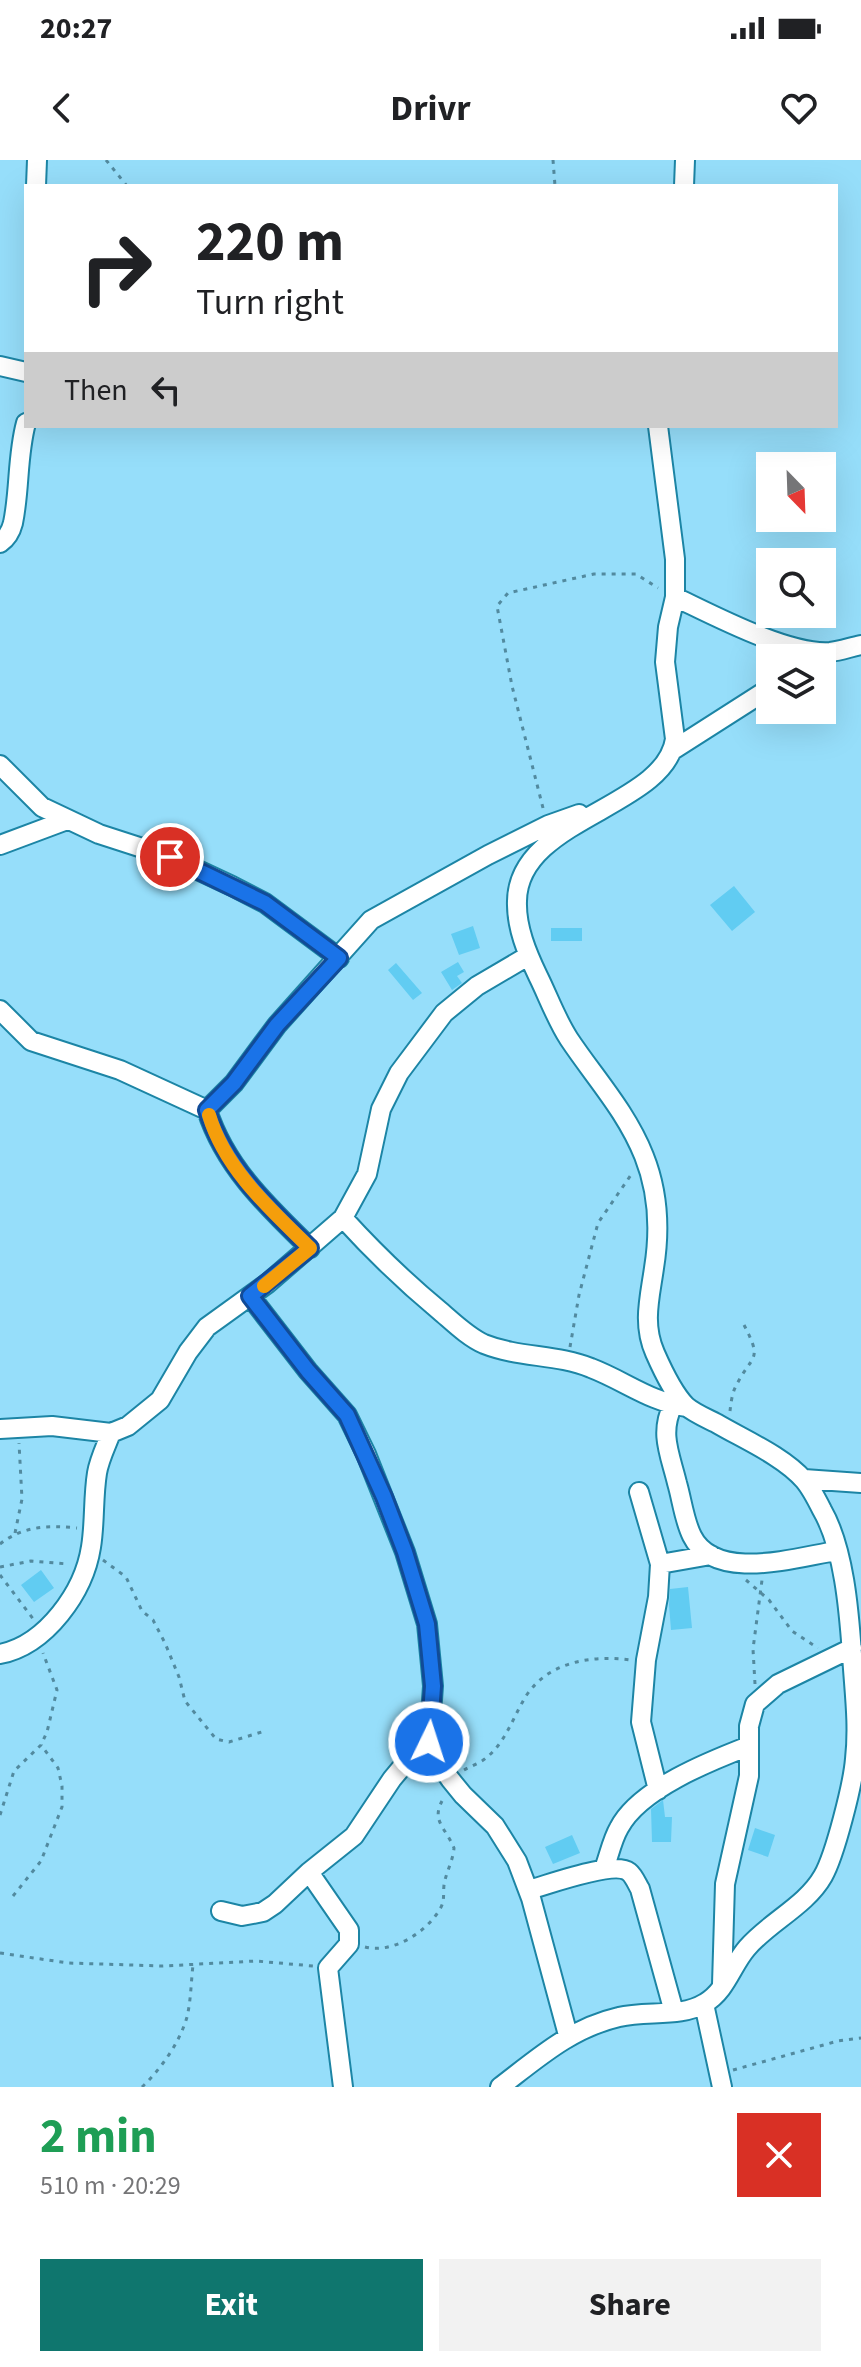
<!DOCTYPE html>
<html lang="en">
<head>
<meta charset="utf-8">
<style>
	body { margin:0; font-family:"Source Sans 3",sans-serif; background:#f2f2f2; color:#202124; height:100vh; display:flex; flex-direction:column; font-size:30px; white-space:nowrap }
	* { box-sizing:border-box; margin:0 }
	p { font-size:26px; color:#757577 }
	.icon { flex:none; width:44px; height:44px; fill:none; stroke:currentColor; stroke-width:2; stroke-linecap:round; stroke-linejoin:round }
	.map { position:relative; height:1927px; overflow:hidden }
	.panel { display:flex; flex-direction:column; background:#fff; flex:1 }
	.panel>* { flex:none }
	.banner { position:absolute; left:24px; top:24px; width:814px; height:244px; border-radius:0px; box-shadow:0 8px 32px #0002; background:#fff; color:#202124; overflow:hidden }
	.needle { width:52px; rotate:157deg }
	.fabs { position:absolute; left:756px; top:292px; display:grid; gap:16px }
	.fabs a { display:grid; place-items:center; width:80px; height:80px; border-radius:0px; background:#fff; box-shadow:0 8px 32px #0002; font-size:40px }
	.pin { position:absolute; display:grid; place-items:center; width:68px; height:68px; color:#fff; margin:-34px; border:4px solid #fff; border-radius:50%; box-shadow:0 2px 8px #0007 }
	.me { position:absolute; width:88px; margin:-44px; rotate:4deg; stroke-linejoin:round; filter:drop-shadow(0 0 6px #0008) }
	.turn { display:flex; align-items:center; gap:28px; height:168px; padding:0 40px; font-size:36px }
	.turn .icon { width:104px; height:104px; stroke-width:2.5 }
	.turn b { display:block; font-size:56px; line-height:68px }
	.then { display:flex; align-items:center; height:76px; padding:0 40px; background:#0003; gap:16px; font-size:30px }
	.round { display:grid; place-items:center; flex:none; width:84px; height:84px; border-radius:0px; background:#f2f2f2 }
	.head { display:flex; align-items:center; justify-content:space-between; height:136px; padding:0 40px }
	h1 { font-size:48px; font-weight:700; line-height:60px; color:#1e9e55 }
	.button { display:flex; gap:16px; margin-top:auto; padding:16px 40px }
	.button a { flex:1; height:92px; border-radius:0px; background:#0f766e; color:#fff; font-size:32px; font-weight:700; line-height:92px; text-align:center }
	.button a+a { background:#f2f2f2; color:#202124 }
	.status { display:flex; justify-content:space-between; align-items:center; height:56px; padding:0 40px; background:#fff; direction:ltr }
	.status svg { height:22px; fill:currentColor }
	header { display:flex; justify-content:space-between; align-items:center; height:104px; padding:0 40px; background:#fff; font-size:36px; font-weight:700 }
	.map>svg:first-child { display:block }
	.building { fill:#61ccf2 }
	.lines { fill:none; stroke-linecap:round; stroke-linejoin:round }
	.street-casing { stroke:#1c85a5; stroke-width:22 }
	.path { stroke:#528a9f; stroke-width:3; stroke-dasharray:4 6; stroke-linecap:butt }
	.street { stroke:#fff; stroke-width:18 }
	.route-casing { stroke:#114b97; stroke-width:20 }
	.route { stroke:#1a73e8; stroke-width:14 }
	.slow { stroke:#f59e0b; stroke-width:14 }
</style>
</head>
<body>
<div class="status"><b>20:27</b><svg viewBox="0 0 49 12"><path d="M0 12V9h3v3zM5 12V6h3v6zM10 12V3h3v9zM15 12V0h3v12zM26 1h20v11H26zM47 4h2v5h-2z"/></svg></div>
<header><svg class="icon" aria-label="back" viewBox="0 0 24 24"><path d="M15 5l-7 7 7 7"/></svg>Drivr<svg class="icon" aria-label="heart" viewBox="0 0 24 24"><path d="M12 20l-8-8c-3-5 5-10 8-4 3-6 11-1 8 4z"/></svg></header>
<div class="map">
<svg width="861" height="1927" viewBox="0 0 861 1927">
	<rect width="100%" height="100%" fill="#96defa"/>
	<path class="building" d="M734 726 755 752 732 771 710 745Z
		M473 766 480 788 459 795 451 774Z
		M551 768H582V781H551Z
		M458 802 464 812 457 816 462 823 452 830 441 812Z
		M396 803 422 833 413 840 388 810Z
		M41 1410 54 1428 34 1442 21 1425Z
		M688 1427 692 1468 671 1470 669 1445 670 1429Z
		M663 1640 665 1657H672L671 1682H652L651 1649Z
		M755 1668 775 1675 768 1697 748 1690Z
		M572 1675 580 1693 553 1704 545 1687Z"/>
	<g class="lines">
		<defs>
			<path id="street" d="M36 26 37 0
				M684 26 685 0
				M0 206 26 212
				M0 383C7 378 11 371 13 363 20 329 17 296 26 263
				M675 437C713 455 788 495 830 492 840 491 851 487 861 485
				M673 590 770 528
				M0 605 42 647 99 674 170 697 232 726 265 743 339 798
				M0 685 67 660
				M0 850 31 881 120 910 207 950
				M343 1058C373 1091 405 1122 440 1151 453 1162 468 1177 484 1184 519 1198 557 1194 591 1208 625 1221 650 1242 687 1247
				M310 1088C268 1047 225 1007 207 950L234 923 277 865 371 760 488 695 548 665 579 654
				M250 1136 308 1211 347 1255 366 1294 405 1392 427 1464 433 1526 429 1582 439 1603 450 1619 463 1635 495 1666 517 1701 531 1738 568 1875
				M673 1245C659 1273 670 1294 677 1323 682 1340 684 1360 692 1376 715 1423 797 1397 836 1391
				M0 1269 52 1266 111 1273 128 1266 160 1240 188 1192 207 1167 268 1123 343 1058 367 1014 381 949 399 913 444 853 477 826 528 796
				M804 1319 861 1323
				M639 1332 660 1404 658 1437 646 1500 641 1562 658 1630
				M660 1404 711 1395
				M0 1494C46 1485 84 1432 91 1387 95 1363 93 1338 97 1313 99 1300 106 1286 111 1273
				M604 1709C609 1696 612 1680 619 1668 639 1629 710 1601 749 1586
				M309 1712 349 1770V1784L328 1808 343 1927
				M528 1730C548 1725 614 1700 629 1712 634 1716 637 1724 640 1729L674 1852
				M221 1751 242 1756 263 1752 275 1744 309 1712 354 1676 392 1619 407 1601 429 1582
				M722 1824 725 1724 749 1616V1566L755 1544 778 1524 852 1488
				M704 1844 722 1927
				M500 1927C538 1898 571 1868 619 1857 646 1850 681 1858 705 1843 726 1831 732 1805 747 1788 769 1762 806 1746 823 1716 835 1695 853 1624 855 1599 859 1563 854 1530 852 1494 849 1451 844 1388 822 1350 817 1340 811 1328 804 1320 783 1296 743 1279 716 1263 706 1258 694 1253 686 1246 673 1233 662 1209 655 1193 642 1164 650 1137 654 1108 660 1071 658 1031 644 996 626 951 595 918 569 879 556 859 548 836 538 816 527 793 516 767 517 741 518 658 665 648 675 579L665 502 668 467 675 437V399L658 266"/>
		</defs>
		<use href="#street" class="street-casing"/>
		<path class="path" d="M106 0 127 26
			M553 0 555 26
			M543 648 512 526 497 446 508 433 594 414H636L658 428
			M570 1187 579 1135 598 1063 633 1012
			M730 1251C731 1243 732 1233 736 1226 752 1193 764 1203 743 1163
			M15 1373 22 1339 19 1283
			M0 1384C23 1366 48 1365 77 1368
			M103 1400 126 1417 142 1451 153 1460 165 1483 179 1517 185 1541 216 1579 229 1582 265 1571
			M0 1407 31 1401 68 1404
			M0 1415 34 1460
			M746 1420 769 1440 792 1471 818 1488
			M755 1524 753 1489 762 1420
			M464 1610C471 1606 480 1603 486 1598 506 1582 513 1557 526 1536 549 1501 592 1495 631 1500
			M0 1655 14 1611 41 1585 47 1572 57 1530 43 1493
			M13 1736 41 1701 62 1647V1626L58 1608 41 1585
			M365 1787C392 1794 426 1773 440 1749 445 1741 443 1734 444 1725 446 1712 453 1701 454 1688 445 1666 429 1660 445 1636
			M0 1793 68 1803 163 1806 256 1801 313 1806
			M733 1910 838 1881 861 1878
			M142 1927C161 1909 180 1882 187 1857 191 1840 191 1822 193 1805"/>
		<use href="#street" class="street"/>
	</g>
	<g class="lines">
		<defs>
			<path id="route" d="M170 697 265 743 339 798 277 865 234 923 207 950C225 1007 268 1047 310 1088L250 1136 308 1211 347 1255 384 1337 405 1392 427 1464 433 1526 429 1582"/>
		</defs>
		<use href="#route" class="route-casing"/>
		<use href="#route" class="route"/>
		<path class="slow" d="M209 955C225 1009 270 1049 310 1088L264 1126"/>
	</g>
</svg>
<div class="fabs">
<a><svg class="needle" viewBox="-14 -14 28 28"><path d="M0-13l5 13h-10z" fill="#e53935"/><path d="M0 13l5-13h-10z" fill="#757577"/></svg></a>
<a><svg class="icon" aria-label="search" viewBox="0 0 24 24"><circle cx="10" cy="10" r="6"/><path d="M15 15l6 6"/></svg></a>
<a><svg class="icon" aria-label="layers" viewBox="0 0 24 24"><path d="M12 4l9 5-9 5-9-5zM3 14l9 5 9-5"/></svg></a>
</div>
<div class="pin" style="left:170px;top:697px;background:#d93025"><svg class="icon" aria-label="arrive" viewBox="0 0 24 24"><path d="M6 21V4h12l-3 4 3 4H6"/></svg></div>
<svg class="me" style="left:429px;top:1582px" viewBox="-20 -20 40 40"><circle r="17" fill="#1a73e8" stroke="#fff" stroke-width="3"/><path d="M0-11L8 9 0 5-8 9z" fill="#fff"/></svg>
<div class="banner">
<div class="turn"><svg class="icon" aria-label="right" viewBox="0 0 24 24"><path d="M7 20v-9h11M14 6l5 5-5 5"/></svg><div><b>220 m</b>Turn right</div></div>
<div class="then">Then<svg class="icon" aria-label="left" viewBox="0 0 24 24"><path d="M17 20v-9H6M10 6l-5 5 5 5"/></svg></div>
</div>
</div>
<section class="panel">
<div class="head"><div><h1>2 min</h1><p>510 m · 20:29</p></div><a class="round" style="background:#d93025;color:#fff"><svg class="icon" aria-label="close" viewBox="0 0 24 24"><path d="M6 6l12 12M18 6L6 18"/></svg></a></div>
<div class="button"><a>Exit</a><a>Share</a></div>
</section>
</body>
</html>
